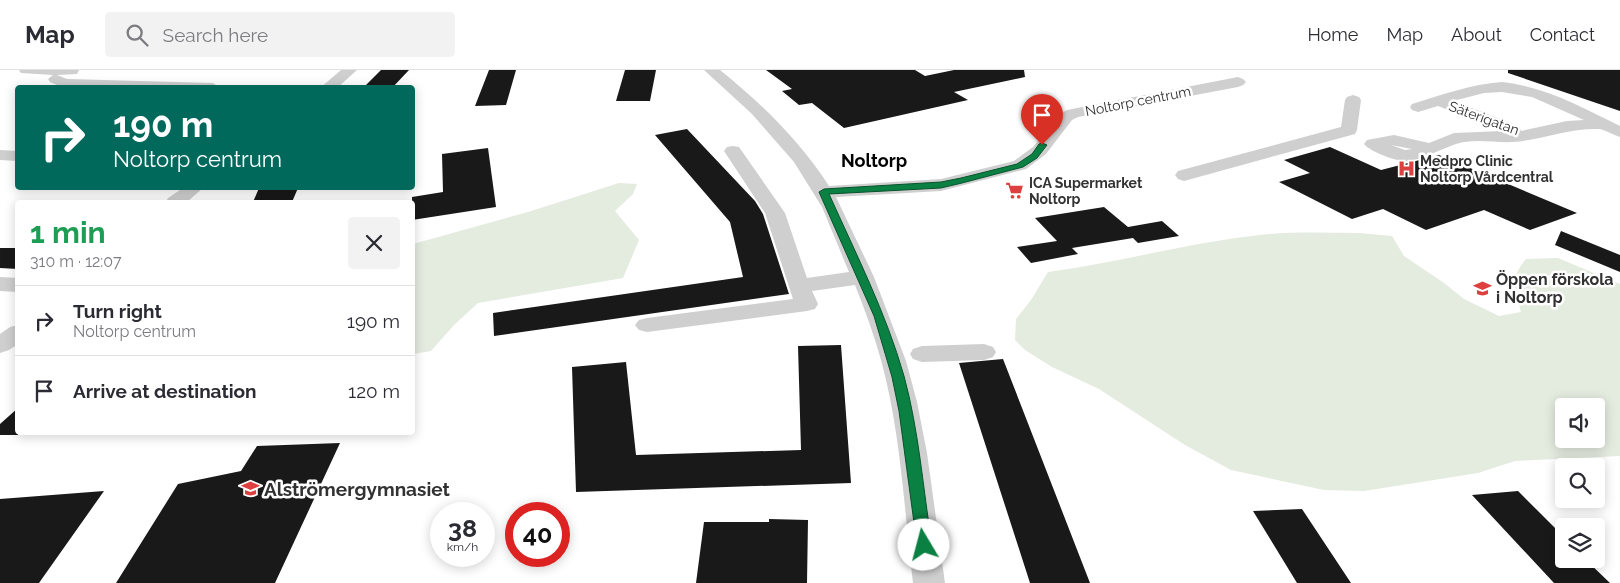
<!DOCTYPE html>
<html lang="en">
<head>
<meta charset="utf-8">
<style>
	body { margin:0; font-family:Raleway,sans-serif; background:#f2f2f3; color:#2b2b33; height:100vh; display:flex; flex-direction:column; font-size:19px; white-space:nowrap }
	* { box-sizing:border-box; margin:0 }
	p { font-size:16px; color:#7c7c81 }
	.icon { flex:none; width:28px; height:28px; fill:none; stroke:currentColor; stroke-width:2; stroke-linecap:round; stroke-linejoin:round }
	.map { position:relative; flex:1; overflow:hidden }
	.sheet { position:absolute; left:15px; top:130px; width:400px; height:235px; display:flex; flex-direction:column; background:#fff; border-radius:5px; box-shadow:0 2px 12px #0003 }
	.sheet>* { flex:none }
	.banner { position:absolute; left:15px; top:15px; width:400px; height:105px; border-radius:5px; box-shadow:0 2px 12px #0003; background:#00695c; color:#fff; overflow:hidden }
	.controls { position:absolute; left:1555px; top:328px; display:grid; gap:10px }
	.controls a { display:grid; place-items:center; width:50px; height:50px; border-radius:5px; background:#fff; box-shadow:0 2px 12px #0003; font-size:25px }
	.speed { position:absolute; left:430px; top:432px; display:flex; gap:10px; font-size:25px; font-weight:700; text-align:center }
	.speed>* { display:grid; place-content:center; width:65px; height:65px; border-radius:50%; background:#fff; box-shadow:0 2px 12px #0003; line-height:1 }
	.speed small { font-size:12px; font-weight:400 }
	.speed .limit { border:8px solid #d22; background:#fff; color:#111 }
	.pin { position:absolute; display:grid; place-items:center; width:42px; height:42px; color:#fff; margin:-51px -21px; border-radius:50% 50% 50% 0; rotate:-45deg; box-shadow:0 0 5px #0007 }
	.pin .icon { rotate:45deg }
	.me { position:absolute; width:55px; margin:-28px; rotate:352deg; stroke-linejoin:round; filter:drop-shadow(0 0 4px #0008) }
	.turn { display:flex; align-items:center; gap:18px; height:105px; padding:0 15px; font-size:22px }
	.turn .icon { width:65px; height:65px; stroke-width:2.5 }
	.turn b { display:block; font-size:35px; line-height:42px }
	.round { display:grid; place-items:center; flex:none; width:52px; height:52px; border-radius:5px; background:#f2f2f3 }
	.headline { display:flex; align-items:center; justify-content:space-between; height:85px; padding:0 15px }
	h1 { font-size:30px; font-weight:700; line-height:38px; color:#1e9e55 }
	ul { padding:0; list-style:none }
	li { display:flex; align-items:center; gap:15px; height:70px; padding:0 15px; border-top:1px solid #e1e1e2 }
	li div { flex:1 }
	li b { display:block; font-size:19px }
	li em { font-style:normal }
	header { display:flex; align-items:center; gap:30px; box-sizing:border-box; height:70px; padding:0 25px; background:#fff; border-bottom:1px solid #e1e1e2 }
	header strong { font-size:24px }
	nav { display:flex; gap:28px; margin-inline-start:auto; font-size:18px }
	.search { width:350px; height:45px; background:#f2f2f3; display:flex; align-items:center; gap:12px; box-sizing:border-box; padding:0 18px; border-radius:5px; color:#7c7c81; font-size:19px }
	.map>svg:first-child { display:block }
	.green { fill:#e4ebdf; fill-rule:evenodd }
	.building { fill:#191919 }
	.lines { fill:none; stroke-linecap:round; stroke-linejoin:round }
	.minor { fill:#cfcfcf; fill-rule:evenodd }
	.route { fill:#0b8043; stroke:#07532c }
	.labels { text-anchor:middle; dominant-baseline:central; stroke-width:5; stroke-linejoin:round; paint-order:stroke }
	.far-street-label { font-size:14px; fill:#323232; stroke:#fff }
	.far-poi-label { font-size:14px; font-weight:bold; fill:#323232; stroke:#fff; text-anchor:start }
	.poi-label { font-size:16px; font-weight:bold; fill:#323232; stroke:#fff; text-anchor:start }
	.far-district-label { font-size:18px; font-weight:bold; fill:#000; stroke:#fff }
	.near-poi-label { font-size:19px; font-weight:bold; fill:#323232; stroke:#fff; text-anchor:start }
</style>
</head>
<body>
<header>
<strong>Map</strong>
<div class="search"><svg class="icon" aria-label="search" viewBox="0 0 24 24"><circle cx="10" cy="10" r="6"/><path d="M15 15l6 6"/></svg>Search here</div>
<nav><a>Home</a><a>Map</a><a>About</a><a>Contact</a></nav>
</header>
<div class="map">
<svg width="1620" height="513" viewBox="0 0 1620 513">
	<rect width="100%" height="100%" fill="#fff"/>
	<path class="green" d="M619 113 637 114 633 124 615 141 639 170 623 208 478 233 455 254 431 281 413 284V174L528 142Z
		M1359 163 1392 166 1404 186 1444 213 1464 229 1499 246 1521 242C1515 219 1509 209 1526 189L1558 188 1620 214V386L1515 391 1478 403 1364 421 1324 420 1231 400 1185 375 1099 319 1052 297 1025 280 1015 270 1016 249 1031 230 1048 202C1117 193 1183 174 1252 166 1287 161 1323 163 1359 163ZM1564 336H1596V369H1564Z"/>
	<path class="building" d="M381 0H409L392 18H363Z
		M489 0H516L506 35 475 36Z
		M625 0H656L650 31H616Z
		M766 0H915L925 6 954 0H1024L1025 7 954 22 968 30 844 58 812 33 799 35 782 21 792 19Z
		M1508 0H1620V41L1508 3Z
		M687 59 755 131 763 144 789 224 494 266 493 243 743 207 730 152 655 65Z
		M1330 77 1381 100 1439 85 1577 143 1530 160 1484 140 1426 160 1383 139 1352 149 1279 112 1310 103 1284 90Z
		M488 78 496 137 412 150V127L443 122 442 84Z
		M259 118H298L292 132H253Z
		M1104 137 1128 157 1162 151 1179 166 1138 173 1133 168 1072 178 1078 184 1031 193 1017 177 1057 171 1035 148Z
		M1561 161 1620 185V202L1555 175Z
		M0 178H18V199L0 198Z
		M841 275 851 413 576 422 572 297 626 292 636 385 801 380 798 276Z
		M1003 289 1090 513H1030L959 293Z
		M18 338V365H0V354Z
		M340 373 275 513H116L178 414 241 401 257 376Z
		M104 421 39 513H0V429Z
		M1518 421 1564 467V489H1585L1610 513H1554L1472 425Z
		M1302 439 1351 513H1297L1253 441Z
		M769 449 808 450 807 513H696L704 452H769Z"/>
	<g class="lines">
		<path class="minor" d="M19 0H79L77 4 57 5 67 9 213 13 220 18H64L50 12 48 9 53 5 21 3Z
			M341 0H357L337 18H320Z
			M704 0H720C762 34 800 71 829 116L941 109 1014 91 1033 77 1060 44 1067 40 1238 7 1243 9 1246 12 1243 15 1238 17 1078 47 1072 50 1046 84 1026 99 941 121 836 127 874 207 906 291 917 332 927 383 945 513H913C904 439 901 363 881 290 874 265 865 240 855 215L812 221 818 234 815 239 807 241 647 262 639 260 635 255 639 250 647 248 793 229 765 143 724 81 727 77 733 76 739 77 785 143 807 208 849 202 822 137 794 92 752 44Z
			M1502 12C1546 17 1581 37 1620 56V67C1613 65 1606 60 1599 59 1569 58 1542 70 1513 72 1495 73 1473 68 1456 74 1440 79 1423 90 1406 91 1397 92 1369 81 1364 74L1367 70 1394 65 1429 73 1454 63 1502 61 1438 36 1418 42 1412 40 1410 37 1412 34C1442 25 1471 14 1502 12ZM1502 22 1532 27 1584 50 1567 51 1521 61 1519 56 1453 31 1484 23ZM1391 75 1412 79 1405 80Z
			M1353 25 1359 27 1361 30 1357 60 1355 64 1184 111 1178 109 1175 105 1178 101 1341 57 1345 30 1347 27Z
			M0 80 18 81V91L0 90Z
			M183 118H203L187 132H166L168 128Z
			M0 207 18 208V222L0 221Z
			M18 255V274L9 280 0 283V264L10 257Z
			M984 274 993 277 996 282 993 287 984 290 922 292 913 289 910 284 913 279 922 276Z"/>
	</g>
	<path class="route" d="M1042 73 1047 75 1037 88 1023 97 962 113 941 118 829 124C856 184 886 243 904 306 919 361 923 419 932 475L929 479 924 481 919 479 917 475 899 341 892 307 874 246 819 122 824 119 941 112 961 108 1017 94 1032 84 1039 74Z"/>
	<defs>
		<symbol id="hospital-bare" viewBox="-9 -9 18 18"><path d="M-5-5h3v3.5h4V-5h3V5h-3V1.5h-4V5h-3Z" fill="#de4040" stroke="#fff" stroke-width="2.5" paint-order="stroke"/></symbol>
		<symbol id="supermarket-bare" viewBox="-9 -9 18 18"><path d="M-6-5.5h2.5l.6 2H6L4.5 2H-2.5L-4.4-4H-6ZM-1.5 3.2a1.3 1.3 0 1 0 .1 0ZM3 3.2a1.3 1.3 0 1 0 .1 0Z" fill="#de4040" stroke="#fff" stroke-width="2.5" paint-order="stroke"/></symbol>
		<symbol id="school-bare" viewBox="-9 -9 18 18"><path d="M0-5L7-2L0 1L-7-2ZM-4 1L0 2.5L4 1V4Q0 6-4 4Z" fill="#de4040" stroke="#fff" stroke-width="2.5" paint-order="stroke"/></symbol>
	</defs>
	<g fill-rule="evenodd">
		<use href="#hospital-bare" x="1394" y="86" width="25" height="25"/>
		<use href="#supermarket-bare" x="1002" y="108" width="25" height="25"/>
		<use href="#school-bare" x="1470" y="206" width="25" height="25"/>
		<use href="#school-bare" x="238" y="406" width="25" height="25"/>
	</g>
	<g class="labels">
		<g class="far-street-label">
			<text transform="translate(1138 31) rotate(-11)">Noltorp centrum</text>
			<text transform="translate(1484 48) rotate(20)">Säterigatan</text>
		</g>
		<g class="far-poi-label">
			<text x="1420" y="91">Medpro Clinic<tspan x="1420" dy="16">Noltorp Vårdcentral</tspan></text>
			<text x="1029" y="113">ICA Supermarket<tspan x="1029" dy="16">Noltorp</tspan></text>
		</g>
		<g class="poi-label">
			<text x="1496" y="209">Öppen förskola<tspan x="1496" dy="18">i Noltorp</tspan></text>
		</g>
		<g class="far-district-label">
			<text x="874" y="90">Noltorp</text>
		</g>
		<g class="near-poi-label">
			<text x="264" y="419">Alströmergymnasiet</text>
		</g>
	</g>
</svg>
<div class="controls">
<a><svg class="icon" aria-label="sound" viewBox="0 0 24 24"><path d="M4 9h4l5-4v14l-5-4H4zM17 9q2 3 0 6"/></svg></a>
<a><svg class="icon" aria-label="search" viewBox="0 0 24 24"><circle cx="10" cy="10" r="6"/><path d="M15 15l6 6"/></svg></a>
<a><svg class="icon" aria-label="layers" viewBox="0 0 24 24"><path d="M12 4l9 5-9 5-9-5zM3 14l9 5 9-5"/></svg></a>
</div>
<div class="speed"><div>38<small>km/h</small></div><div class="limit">40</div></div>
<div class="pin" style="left:1042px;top:75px;background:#d93025"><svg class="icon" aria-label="arrive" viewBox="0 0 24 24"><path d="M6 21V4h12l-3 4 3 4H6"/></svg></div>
<svg class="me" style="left:924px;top:475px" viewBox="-20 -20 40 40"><circle r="19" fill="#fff"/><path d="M0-13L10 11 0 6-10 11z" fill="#0b8043"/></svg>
<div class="banner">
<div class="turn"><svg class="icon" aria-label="right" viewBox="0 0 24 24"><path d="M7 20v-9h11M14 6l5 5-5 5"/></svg><div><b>190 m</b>Noltorp centrum</div></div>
</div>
<section class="sheet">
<div class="headline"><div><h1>1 min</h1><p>310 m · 12:07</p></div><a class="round"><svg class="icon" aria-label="close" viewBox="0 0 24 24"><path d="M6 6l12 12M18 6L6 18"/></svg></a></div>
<ul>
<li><svg class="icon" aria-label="right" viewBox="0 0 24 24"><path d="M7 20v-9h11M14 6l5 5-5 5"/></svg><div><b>Turn right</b><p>Noltorp centrum</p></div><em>190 m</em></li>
<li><svg class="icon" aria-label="arrive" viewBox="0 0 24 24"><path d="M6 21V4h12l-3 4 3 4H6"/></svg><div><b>Arrive at destination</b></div><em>120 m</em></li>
</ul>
</section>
</div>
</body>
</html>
